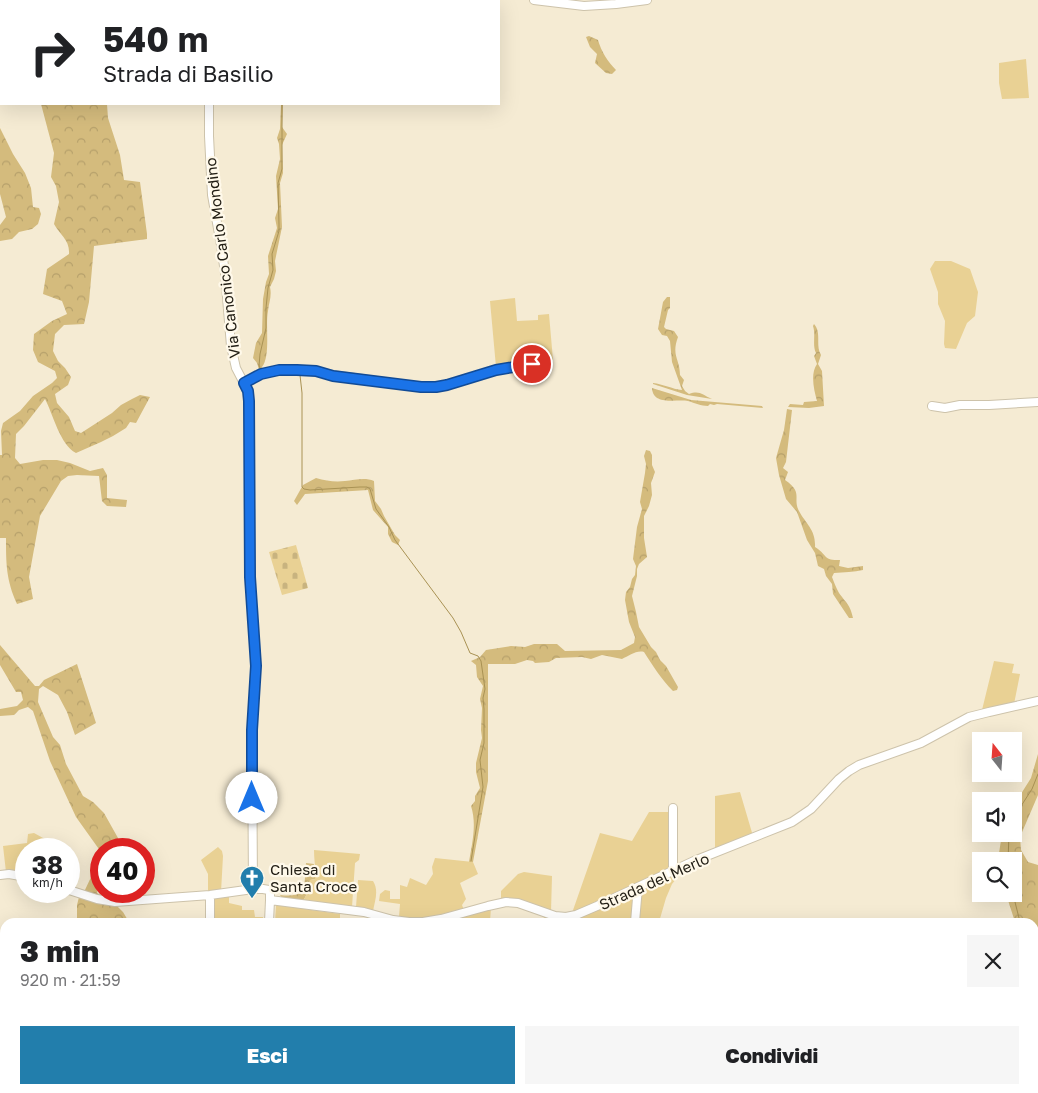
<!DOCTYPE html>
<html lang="it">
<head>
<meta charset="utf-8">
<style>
	body { margin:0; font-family:"Golos Text",sans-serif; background:#f6f6f6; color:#202124; height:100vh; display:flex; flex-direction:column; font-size:19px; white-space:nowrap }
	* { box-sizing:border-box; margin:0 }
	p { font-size:16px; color:#757577 }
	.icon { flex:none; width:28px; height:28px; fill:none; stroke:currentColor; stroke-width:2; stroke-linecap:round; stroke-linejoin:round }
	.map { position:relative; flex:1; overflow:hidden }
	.side { position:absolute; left:0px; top:918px; width:1039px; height:176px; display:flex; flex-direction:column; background:#fff; border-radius:15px 15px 0 0; box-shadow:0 5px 20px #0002 }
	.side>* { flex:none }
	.top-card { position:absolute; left:0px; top:0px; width:500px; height:105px; box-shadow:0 5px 20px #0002; background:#fff; color:#202124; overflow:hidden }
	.needle { width:32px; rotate:343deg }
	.tools { position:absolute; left:972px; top:732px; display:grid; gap:10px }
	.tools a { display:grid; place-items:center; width:50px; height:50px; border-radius:0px; background:#fff; box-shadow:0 5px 20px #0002; font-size:25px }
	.speed { position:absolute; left:15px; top:838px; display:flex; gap:10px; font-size:25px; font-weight:700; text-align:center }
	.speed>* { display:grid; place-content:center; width:65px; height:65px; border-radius:50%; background:#fff; box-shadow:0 5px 20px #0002; line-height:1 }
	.speed small { font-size:12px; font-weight:400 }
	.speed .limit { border:8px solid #d22; background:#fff; color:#111 }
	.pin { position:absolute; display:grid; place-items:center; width:42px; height:42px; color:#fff; margin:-21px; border:2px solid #fff; border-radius:50%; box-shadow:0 1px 5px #0007 }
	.me { position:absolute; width:55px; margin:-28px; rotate:0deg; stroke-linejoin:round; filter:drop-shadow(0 0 4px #0008) }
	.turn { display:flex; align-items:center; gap:18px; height:105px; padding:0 20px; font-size:22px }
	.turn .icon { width:65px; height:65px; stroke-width:2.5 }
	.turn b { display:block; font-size:35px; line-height:42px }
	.round { display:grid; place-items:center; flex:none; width:52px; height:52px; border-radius:0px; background:#f6f6f6 }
	.headline { display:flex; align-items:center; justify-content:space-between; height:85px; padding:0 20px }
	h1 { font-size:30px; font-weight:800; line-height:38px }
	.action { display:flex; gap:10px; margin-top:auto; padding:10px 20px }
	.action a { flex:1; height:58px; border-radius:0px; background:#227eac; color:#fff; font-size:20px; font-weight:800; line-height:58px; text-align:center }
	.action a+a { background:#f6f6f6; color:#202124 }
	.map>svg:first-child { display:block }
	.forest { fill:url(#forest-crowns) }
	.cemetery { fill:url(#cemetery-stones) }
	.garden { fill:#e9d194 }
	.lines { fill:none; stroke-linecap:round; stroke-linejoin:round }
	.stream { stroke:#a99254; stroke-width:1 }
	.minor-casing { stroke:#cdc3ab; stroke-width:10 }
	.minor { stroke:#fff; stroke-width:8 }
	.route-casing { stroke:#114b97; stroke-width:12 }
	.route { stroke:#1a73e8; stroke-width:9 }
	.labels { text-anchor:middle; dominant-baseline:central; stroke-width:4.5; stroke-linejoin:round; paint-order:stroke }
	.street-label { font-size:15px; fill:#242017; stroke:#fff9ea }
	.poi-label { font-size:15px; fill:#242017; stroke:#fff9ea; text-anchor:start }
</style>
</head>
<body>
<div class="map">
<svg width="1038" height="1093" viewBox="0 0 1038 1093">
	<defs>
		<pattern id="forest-crowns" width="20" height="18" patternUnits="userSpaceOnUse" patternTransform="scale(1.25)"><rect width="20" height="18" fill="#d4bb7d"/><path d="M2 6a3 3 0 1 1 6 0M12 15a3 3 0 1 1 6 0" fill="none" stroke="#b6a06b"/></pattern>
		<pattern id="cemetery-stones" width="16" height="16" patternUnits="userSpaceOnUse" patternTransform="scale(1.25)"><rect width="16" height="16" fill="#e9d194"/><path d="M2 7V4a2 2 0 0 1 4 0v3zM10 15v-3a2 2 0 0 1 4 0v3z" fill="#c8b37f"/></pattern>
	</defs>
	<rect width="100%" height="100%" fill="#f5ebd3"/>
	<path class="forest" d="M589 36 598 40C601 51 608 62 616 70L612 74 606 73 595 63 597 54 590 47 586 37Z
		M41 104H107L108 118 120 155 124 180 140 182 147 234V239L94 246 89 302 84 324 64 325 55 334 53 351 58 361 65 368 71 377 68 385 55 394 57 403 69 417 75 431 81 433 112 413 121 405 132 399 140 395 150 397 136 423 130 422 126 428 113 436 101 442 76 453C60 445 53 414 45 399L24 426 16 434 15 458 20 464 43 460H57L70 463 90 471 103 468 107 475V498L127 500 126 507 107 506 102 501 99 476 77 475 68 476 61 481 40 516 29 577 33 599 17 604C6 580 6 563 6 538H0V455H2L1 431 3 423 20 411 33 396 52 383 57 378 55 371 38 362 33 350 34 334 52 321 67 314 62 301 43 294 47 269 69 254C70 240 60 235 54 224L59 202 56 186 51 177 54 153Z
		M281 104H283L282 127 287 134 282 145 283 173 280 183 282 227 275 261 276 271 274 279 270 287C272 296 269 302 268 311 265 326 271 355 262 367L263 371 260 373 257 363 253 358 256 343 262 333 263 299 266 282 269 274 268 256 277 228 275 218 278 209 276 176 280 159 279 144 277 138 280 129Z
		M0 128 13 154 25 173 31 188 33 207 39 208 41 214 38 224 32 229 19 232 12 239 0 241V225L6 217 0 194Z
		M667 297H670V308L668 310 664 327 666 329 674 331 678 337C671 356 680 359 680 375L684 380 682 386 685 391 689 394C700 390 702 395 712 399L687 395 653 384V383C663 384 672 389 682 390L672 362 670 341 667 336 662 335 658 329 663 302Z
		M814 324C822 333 815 345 821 355L818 364 822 371 824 406 809 408 788 407 790 404 803 405 804 402 817 401C814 390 810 374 817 364L814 356 816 353C812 345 816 335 813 326Z
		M652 388 691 400 762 406 763 408 717 404 714 405 710 404 708 406C701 406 695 403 688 401 676 399 653 406 652 388Z
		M787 409 792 410 786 462 783 468 788 472 785 480C804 493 792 498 799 511 806 524 816 530 815 547 827 554 823 561 840 560L839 566 848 568 863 566V570C854 572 844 572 834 573L832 577C834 582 836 588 839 593 846 603 850 604 853 618H849L833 594 832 584 826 576 824 569 818 566 815 553 807 540 797 512 786 499 779 475 776 458 784 430Z
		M646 450 650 451 652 455V465L655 472 651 483 652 495 649 506 644 516V538L647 557 639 564 637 569V576L632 596 636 612 639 627 651 647 656 652 660 660 666 666 678 687 677 690 673 691C661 679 653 666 644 652 636 650 629 656 622 659L602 655 591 659 582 657 556 658 549 662 535 663 533 661 527 660 515 664H488V781L473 862H469C472 844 477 824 471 806L475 801V796L480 788 476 772V763L482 738 481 730 482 708 480 699 483 686 477 677 476 665 471 661 480 657 486 650 511 646 525 647 534 644H557L565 651 621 650 634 643 635 637 629 622 625 600 626 592 630 587 632 579 635 575 636 566 633 559 637 527 642 509 640 502 645 473 646 464 644 456Z
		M316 478C326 481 335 482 345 481 355 480 365 477 374 481L375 501 381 509 384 516 395 535 400 540 398 545 392 542 388 534V527L373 510 368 490 305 494 297 505 294 501 303 485Z
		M0 645 35 686H39L44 680 77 664 96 723 75 735 67 712 58 695 43 686 39 689 38 702 53 737 60 745 66 764 83 796 93 802 104 813 118 838 119 849H101V852L76 817 50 761 33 711 28 707 19 710 14 715 0 716V709L17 706 23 700 21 692H16L0 665Z
		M1038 754V795L1020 837 1021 850 1028 862 1038 865V931L1034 932V922H1015L1006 894H1014V861H1000L999 853 1002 834H1014V805L1031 778Z
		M101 856V877L97 893 109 900 84 892Z
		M306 863 314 864 316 871 315 879 310 880 308 892 303 901 282 898 280 895C289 896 297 896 304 891Z
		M79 897 116 905 123 912 129 922H77V905Z
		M1034 955H1038V1093H1028V1089H1034Z"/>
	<path class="cemetery" d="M296 545 308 588 282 595 269 552Z"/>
	<path class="garden" d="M1026 59 1029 98 1002 99 999 83V63Z
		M935 261H951L970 269 978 292 975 316 967 323 956 349 945 348 944 344 945 321 938 304V292L930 269Z
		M515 298 517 321 538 320V315L549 314 553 360 533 362 496 367 490 301Z
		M994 661 1014 664 1012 673 1020 674 1014 704 982 710Z
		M740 792 753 836 715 850V796Z
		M649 812H671L670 870 572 913 600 833 632 841Z
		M34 833 54 844 60 849H45L37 847 36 849H26V874L6 872 3 846 27 843 28 834Z
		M218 847 222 851 223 856 221 892 208 893V874L201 860Z
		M314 850 360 854 359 860 355 863 352 907 303 901 308 892 310 880 315 879C316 869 314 860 314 850Z
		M435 858 473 862 478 874 460 883 466 899 462 905 464 910 436 918 416 920 389 916 399 917 400 904 379 901 380 894 385 890 390 891V899H400V885L407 887 410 878 426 885 433 874 432 867Z
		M685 868 672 884 666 898 659 922H636L640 889Z
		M524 872 552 876 551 912 501 900V891L518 874Z
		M358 880 373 881C379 890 375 901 373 911L356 907Z
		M636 891 633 922H543L544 917 541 913 560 920Z
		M229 896V903L242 906V910H254L255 917H263V922H211L212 898Z
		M276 905 340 914V922H275Z
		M491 907 490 922H454L455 917Z"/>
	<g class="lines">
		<path class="stream" d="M265 0 266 1
			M261 370 259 366 260 354 266 328V308L268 288 273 270 272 254 279 231V224L278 183 282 169V104
			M300 375 302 393V487L304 489 310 490 360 487H367L370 489 376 509 389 527 395 540 453 618 461 632 470 653 478 656 481 661 485 689 483 698 484 709V743L480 760 483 787 471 861
			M269 376 289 374
			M1014 817 1032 789 1038 774
			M1008 861 1009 834
			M1013 894 1020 922
			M1034 1084V1093"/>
		<defs>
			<path id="minor" d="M534 0 584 6 616 4 647 0
				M214 1V0
				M209 104V136L212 195 221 245 225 273 231 346 236 368 248 391 249 401 250 577 256 666 252 730 253 889
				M244 383 261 374 279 370 297 371H316L333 375 421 387H436L447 385 496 370 533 364
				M932 406 945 408 960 405H989L1038 402
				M673 871V808
				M0 875 9 874 26 877
				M69 890 97 899 115 902 210 895 253 889H263L269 890 270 893V900L364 912 393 920 409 922H423L441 919 488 906 506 902 518 903 555 916 566 917 576 915 597 906 694 861 792 822 811 809 839 779 849 771 859 765 921 743 969 717 989 712 1038 701
				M210 922V895
				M269 922 270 900
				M635 922 638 887
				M290 1093 291 1089"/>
		</defs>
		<use href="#minor" class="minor-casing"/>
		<use href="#minor" class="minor"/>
	</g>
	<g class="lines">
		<defs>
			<path id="route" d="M252 798V730L256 666 250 577 249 401 248 391 244 383 261 374 279 370H297L316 371 333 376 421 387H436L447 385 496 370 532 364"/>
		</defs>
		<use href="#route" class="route-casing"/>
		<use href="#route" class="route"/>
	</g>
	<defs>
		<symbol id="church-pin" viewBox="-11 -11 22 30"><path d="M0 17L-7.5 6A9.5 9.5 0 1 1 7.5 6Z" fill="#227eac" stroke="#fff9ea"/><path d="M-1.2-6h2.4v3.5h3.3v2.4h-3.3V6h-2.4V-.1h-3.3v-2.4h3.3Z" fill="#fff"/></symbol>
	</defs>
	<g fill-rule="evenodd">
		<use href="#church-pin" x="238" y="864" width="28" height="38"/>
	</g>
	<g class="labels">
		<g class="street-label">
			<text transform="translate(222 258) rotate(-97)">Via Canonico Carlo Mondino</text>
			<text transform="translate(654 881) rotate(-24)">Strada del Merlo</text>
		</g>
		<g class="poi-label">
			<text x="270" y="869">Chiesa di<tspan x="270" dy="17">Santa Croce</tspan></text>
		</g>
	</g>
</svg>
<div class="tools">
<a><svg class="needle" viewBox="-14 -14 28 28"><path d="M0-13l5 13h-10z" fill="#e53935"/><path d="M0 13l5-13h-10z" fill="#757577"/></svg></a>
<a><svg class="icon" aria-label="sound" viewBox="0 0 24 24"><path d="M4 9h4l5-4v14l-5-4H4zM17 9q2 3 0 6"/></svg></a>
<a><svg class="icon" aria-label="search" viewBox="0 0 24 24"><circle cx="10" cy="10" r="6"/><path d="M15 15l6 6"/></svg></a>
</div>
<div class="speed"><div>38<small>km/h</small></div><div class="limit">40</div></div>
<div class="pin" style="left:532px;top:364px;background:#d93025"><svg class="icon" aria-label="arrive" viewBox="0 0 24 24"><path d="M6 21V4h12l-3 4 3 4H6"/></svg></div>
<svg class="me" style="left:252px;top:798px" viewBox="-20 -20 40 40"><circle r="19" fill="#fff"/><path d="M0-13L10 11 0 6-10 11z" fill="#1a73e8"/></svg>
<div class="top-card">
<div class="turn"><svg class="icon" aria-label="right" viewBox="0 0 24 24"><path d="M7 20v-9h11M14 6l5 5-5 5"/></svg><div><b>540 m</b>Strada di Basilio</div></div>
</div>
<section class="side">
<div class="headline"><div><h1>3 min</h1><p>920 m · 21:59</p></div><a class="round"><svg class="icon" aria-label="close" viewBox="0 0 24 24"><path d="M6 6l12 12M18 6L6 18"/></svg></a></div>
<div class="action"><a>Esci</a><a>Condividi</a></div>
</section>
</div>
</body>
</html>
